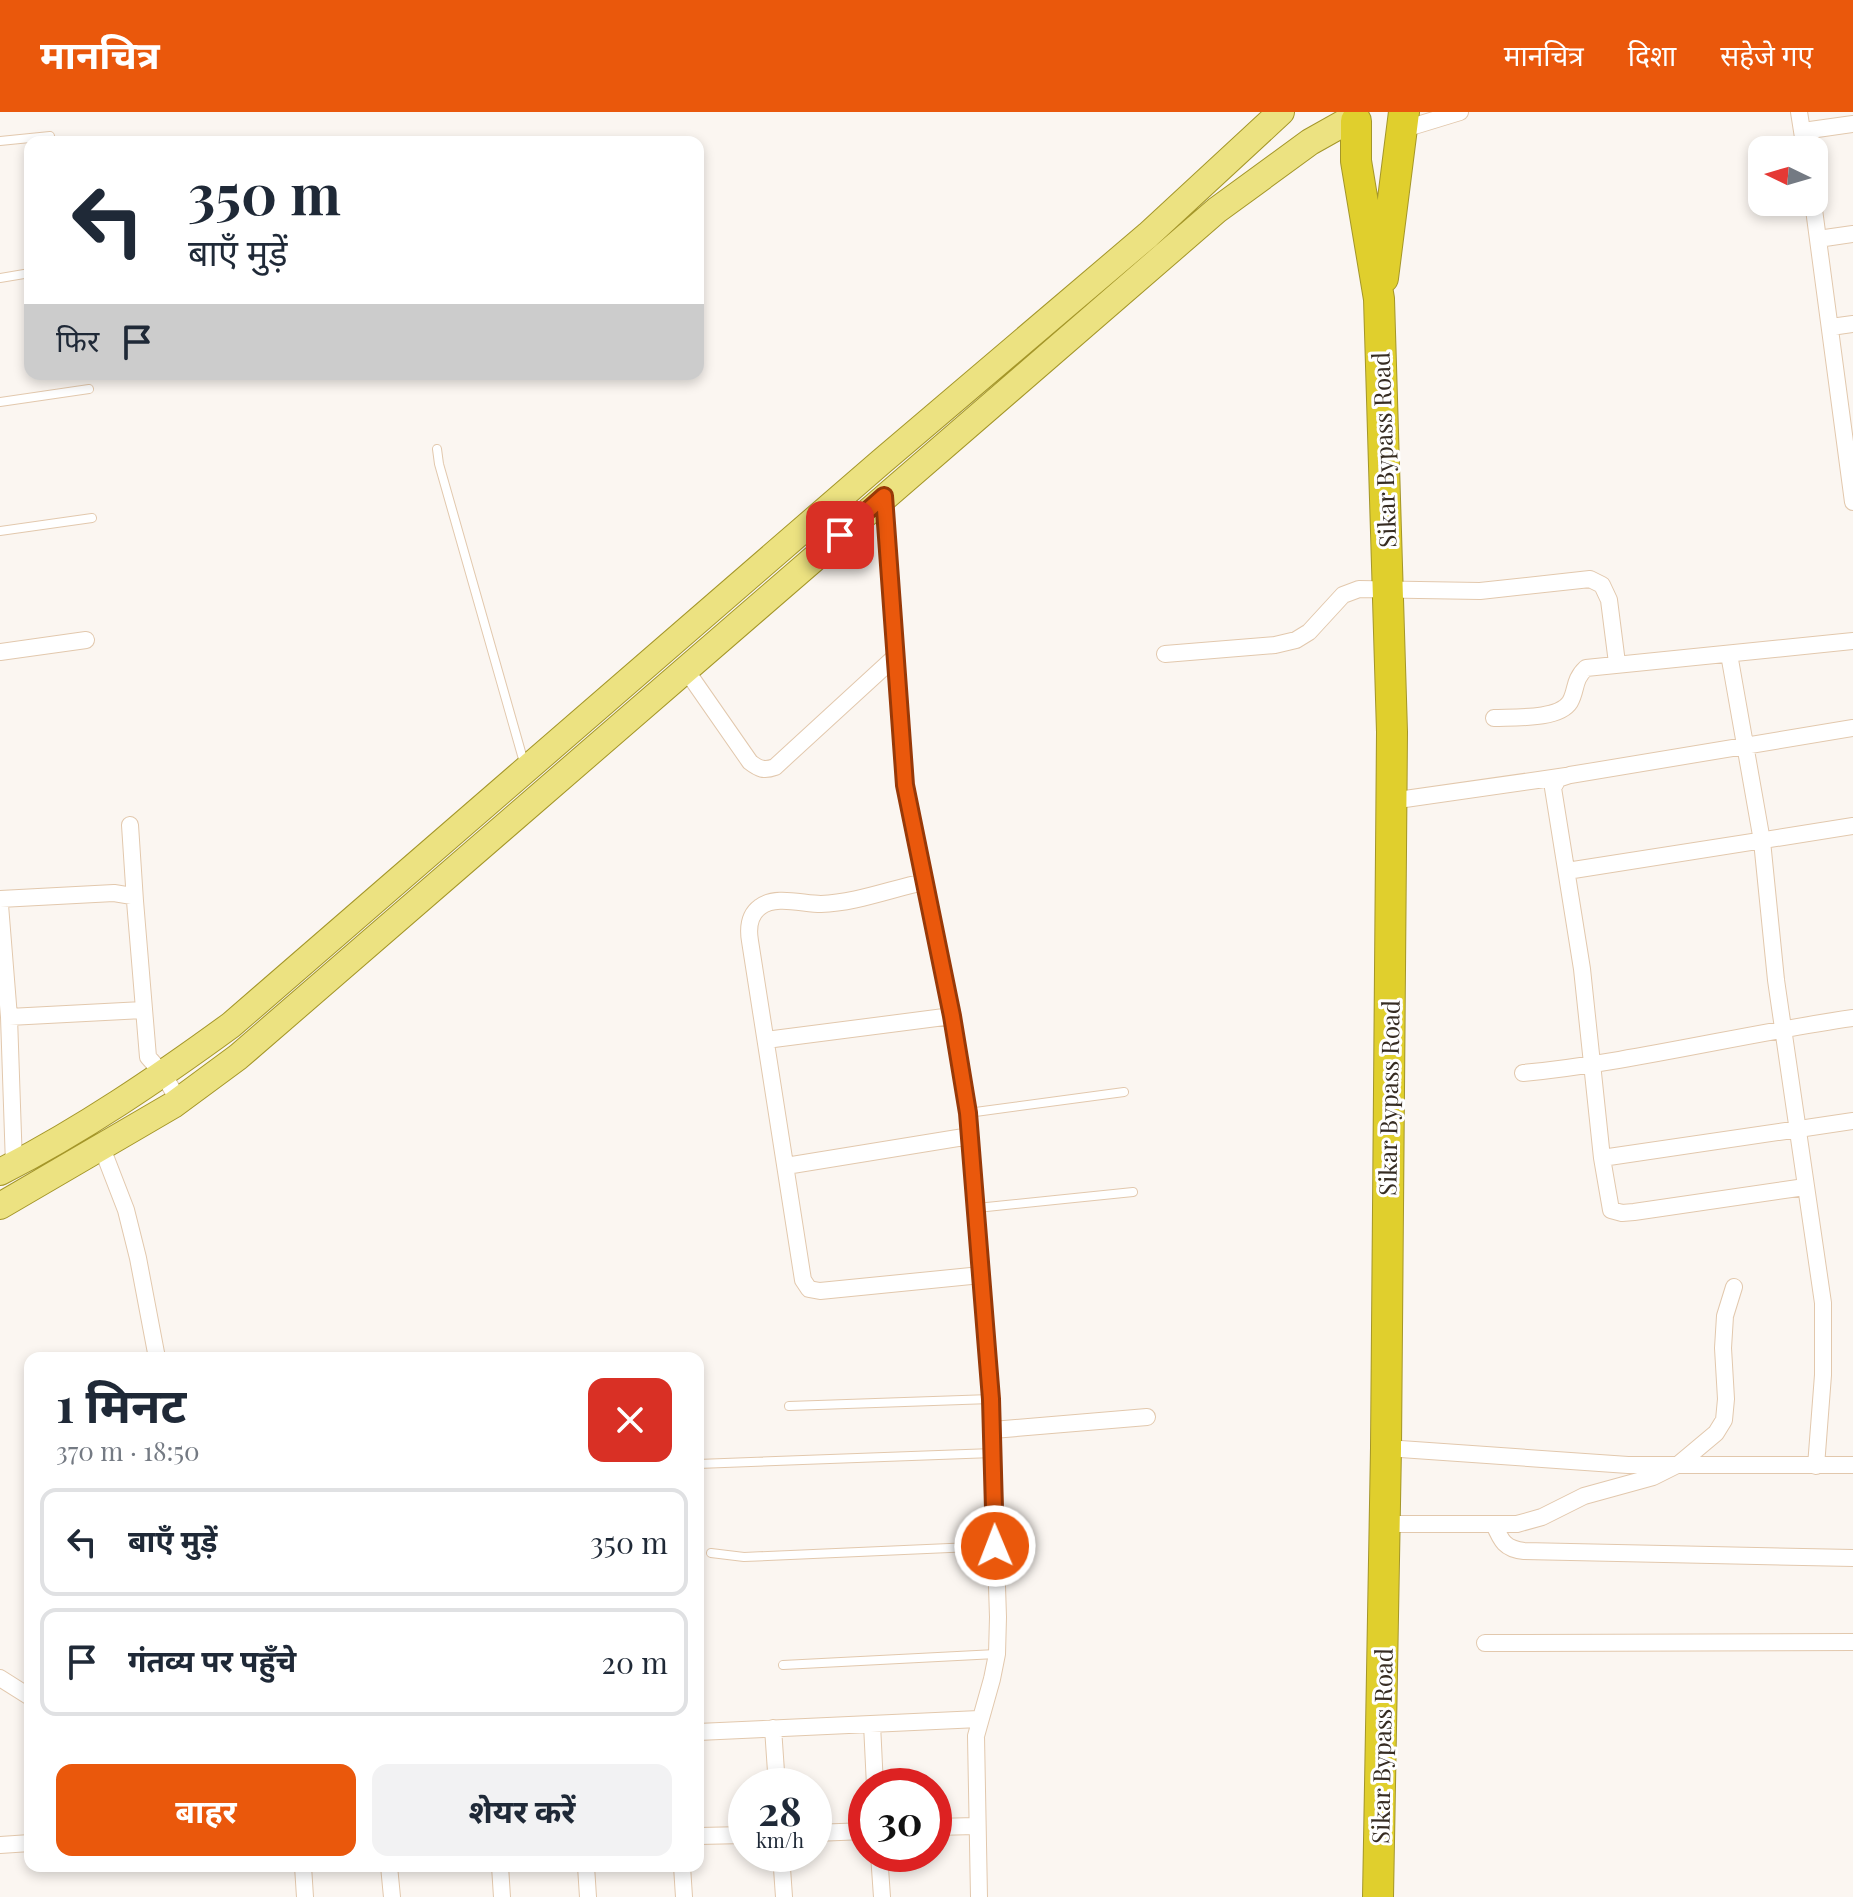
<!DOCTYPE html>
<html lang="hi">
<head>
<meta charset="utf-8">
<style>
	body { margin:0; font-family:"Playfair Display","Noto Sans Devanagari",serif; background:#f2f2f3; color:#1f2937; height:100vh; display:flex; flex-direction:column; font-size:30px; white-space:nowrap }
	* { box-sizing:border-box; margin:0 }
	p { font-size:26px; color:#747a83 }
	.icon { flex:none; width:44px; height:44px; fill:none; stroke:currentColor; stroke-width:2; stroke-linecap:round; stroke-linejoin:round }
	.map { position:relative; flex:1; overflow:hidden }
	.side { position:absolute; left:24px; top:1240px; width:680px; height:520px; display:flex; flex-direction:column; background:#fff; border-radius:16px; box-shadow:0 4px 12px #0003 }
	.side>* { flex:none }
	.top-card { position:absolute; left:24px; top:24px; width:680px; height:244px; border-radius:16px; box-shadow:0 4px 12px #0003; background:#fff; color:#1f2937; overflow:hidden }
	.needle { width:52px; rotate:275deg }
	.buttons { position:absolute; left:1748px; top:24px; display:grid; gap:16px }
	.buttons a { display:grid; place-items:center; width:80px; height:80px; border-radius:16px; background:#fff; box-shadow:0 4px 12px #0003; font-size:40px }
	.speed { position:absolute; left:728px; top:1656px; display:flex; gap:16px; font-size:40px; font-weight:700; text-align:center }
	.speed>* { display:grid; place-content:center; width:104px; height:104px; border-radius:50%; background:#fff; box-shadow:0 4px 12px #0003; line-height:1 }
	.speed small { font-size:20px; font-weight:400 }
	.speed .limit { border:12px solid #d22; background:#fff; color:#111 }
	.pin { position:absolute; display:grid; place-items:center; width:68px; height:68px; color:#fff; margin:-34px; border-radius:16px; box-shadow:0 4px 12px #0006 }
	.me { position:absolute; width:88px; margin:-44px; rotate:359deg; stroke-linejoin:round; filter:drop-shadow(0 0 6px #0008) }
	.turn { display:flex; align-items:center; gap:28px; height:168px; padding:0 32px; font-size:36px }
	.turn .icon { width:104px; height:104px; stroke-width:2.5 }
	.turn b { display:block; font-size:56px; line-height:68px }
	.then { display:flex; align-items:center; height:76px; padding:0 32px; background:#0003; gap:16px; font-size:30px }
	.round { display:grid; place-items:center; flex:none; width:84px; height:84px; border-radius:16px; background:#f2f2f3 }
	.head { display:flex; align-items:center; justify-content:space-between; height:136px; padding:0 32px }
	h1 { font-size:48px; font-weight:700; line-height:60px }
	.primary-button { display:flex; gap:16px; margin-top:auto; padding:16px 32px }
	.primary-button a { flex:1; height:92px; border-radius:16px; background:#ea580c; color:#fff; font-size:32px; font-weight:700; line-height:92px; text-align:center }
	.primary-button a+a { background:#f2f2f3; color:#1f2937 }
	ul { padding:0; list-style:none }
	li { display:flex; align-items:center; gap:24px; height:108px; margin:0 16px 12px; padding:0 16px; border:4px solid #e0e1e3; border-radius:16px }
	li div { flex:1 }
	li b { display:block; font-size:30px }
	li em { font-style:normal }
	header { display:flex; align-items:center; gap:48px; box-sizing:border-box; height:112px; padding:0 40px; background:#ea580c; color:#fff }
	header strong { font-size:38px }
	nav { display:flex; gap:44px; margin-inline-start:auto; font-size:28px }
	.map>svg:first-child { display:block }
	.lines { fill:none; stroke-linecap:round; stroke-linejoin:round }
	.lane-casing { stroke:#e2c8ad; stroke-width:10 }
	.street-casing { stroke:#e2c8ad; stroke-width:18 }
	.primary-casing { stroke:#a49629; stroke-width:28 }
	.highway-casing { stroke:#a49629; stroke-width:32 }
	.lane { stroke:#fff; stroke-width:8 }
	.street { stroke:#fff; stroke-width:16 }
	.primary { stroke:#ece281; stroke-width:26 }
	.highway { stroke:#e0cf2d; stroke-width:30 }
	.route-casing { stroke:#983908; stroke-width:20 }
	.route { stroke:#ea580c; stroke-width:14 }
	.labels { text-anchor:middle; dominant-baseline:central; stroke-width:6; stroke-linejoin:round; paint-order:stroke }
	.street-label { font-size:24px; fill:#362c22; stroke:#fff }
</style>
</head>
<body>
<header>
<strong>मानचित्र</strong>
<nav><a>मानचित्र</a><a>दिशा</a><a>सहेजे गए</a></nav>
</header>
<div class="map">
<svg width="1853" height="1785" viewBox="0 0 1853 1785">
	<rect width="100%" height="100%" fill="#fbf6f1"/>
	<g class="lines">
		<defs>
			<path id="lane" d="M0 29 50 24
				M0 166 30 161
				M0 290 89 277
				M437 337 439 352 525 654
				M0 419 92 406
				M968 1001 1124 980
				M977 1096 1133 1080
				M789 1294 991 1287
				M698 1352 993 1341
				M711 1441 744 1445 995 1434
				M783 1553 996 1542"/>
			<path id="street" d="M1799 0 1805 38
				M1401 18 1460 0
				M1803 19 1853 12
				M1813 90 1853 390
				M1818 127 1853 122
				M1831 215 1853 212
				M884 384 905 673 952 904 968 1001 991 1287 998 1505 997 1542 992 1567 976 1624 979 1785
				M0 540 86 528
				M1165 542 1275 533 1296 528 1309 520 1343 483 1359 477 1480 479 1590 467 1602 473 1609 488 1617 551
				M1729 542 1762 729 1776 868 1823 1191V1263L1816 1354
				M686 558 750 650C759 657 764 659 775 655L896 544
				M1494 606C1512 605 1559 608 1570 590 1577 578 1573 568 1586 556L1853 529
				M1391 689 1566 664
				M130 713 135 789
				M1567 759 1853 714
				M924 770C891 777 855 791 821 792 803 792 775 783 760 795 749 803 748 817 750 829L803 1168 809 1177 820 1179 981 1163
				M0 787 114 781 132 784 135 789 148 945 164 963 178 988
				M0 793 9 905 14 1053
				M9 905 143 898
				M766 928 952 904
				M1523 961C1634 950 1742 922 1853 906
				M102 1036 126 1098 138 1146 157 1246
				M1602 1046 1853 1009
				M786 1054 970 1024
				M1805 1075 1634 1100 1622 1101 1611 1098 1602 1046 1582 857 1553 676 1558 667 1570 663 1853 616
				M993 1318 1147 1305
				M1386 1336 1628 1353H1853
				M1386 1412H1517L1542 1405 1584 1384 1653 1365 1679 1352 1716 1321 1724 1308 1726 1287 1723 1236 1725 1204 1734 1175
				M1494 1412C1501 1429 1505 1437 1524 1439L1853 1446
				M1485 1531 1853 1530
				M0 1566 30 1585
				M872 1612 875 1674
				M773 1616 777 1674
				M698 1620 979 1607
				M934 1715 976 1714
				M814 1721 866 1719
				M698 1724 746 1723
				M0 1733 30 1731
				M781 1742 784 1785
				M879 1742 882 1785
				M303 1754 305 1785
				M389 1754 392 1785
				M500 1754 502 1785
				M586 1754 588 1785
				M682 1754 684 1785"/>
			<path id="primary" d="M0 1060C82 1018 157 967 231 913L881 350 1148 123 1281 0
				M0 1094 173 993 238 945 1217 98 1310 30 1351 7"/>
			<path id="highway" d="M1356 9V49L1379 187 1392 620 1386 1336 1378 1785
				M1383 166 1404 0"/>
		</defs>
		<use href="#lane" class="lane-casing"/>
		<use href="#street" class="street-casing"/>
		<use href="#primary" class="primary-casing"/>
		<use href="#highway" class="highway-casing"/>
		<use href="#lane" class="lane"/>
		<use href="#street" class="street"/>
		<use href="#primary" class="primary"/>
		<use href="#highway" class="highway"/>
	</g>
	<g class="lines">
		<defs>
			<path id="route" d="M840 423 884 384 905 673 952 904 968 1001 991 1287 995 1434"/>
		</defs>
		<use href="#route" class="route-casing"/>
		<use href="#route" class="route"/>
	</g>
	<g class="labels">
		<g class="street-label">
			<text transform="translate(1383 338) rotate(-92)">Sikar Bypass Road</text>
			<text transform="translate(1388 986) rotate(-89)">Sikar Bypass Road</text>
			<text transform="translate(1381 1634) rotate(-89)">Sikar Bypass Road</text>
		</g>
	</g>
</svg>
<div class="buttons">
<a><svg class="needle" viewBox="-14 -14 28 28"><path d="M0-13l5 13h-10z" fill="#e53935"/><path d="M0 13l5-13h-10z" fill="#747a83"/></svg></a>
</div>
<div class="speed"><div>28<small>km/h</small></div><div class="limit">30</div></div>
<div class="pin" style="left:840px;top:423px;background:#d93025"><svg class="icon" aria-label="arrive" viewBox="0 0 24 24"><path d="M6 21V4h12l-3 4 3 4H6"/></svg></div>
<svg class="me" style="left:995px;top:1434px" viewBox="-20 -20 40 40"><circle r="17" fill="#ea580c" stroke="#fff" stroke-width="3"/><path d="M0-11L8 9 0 5-8 9z" fill="#fff"/></svg>
<div class="top-card">
<div class="turn"><svg class="icon" aria-label="left" viewBox="0 0 24 24"><path d="M17 20v-9H6M10 6l-5 5 5 5"/></svg><div><b>350 m</b>बाएँ मुड़ें</div></div>
<div class="then">फिर<svg class="icon" aria-label="arrive" viewBox="0 0 24 24"><path d="M6 21V4h12l-3 4 3 4H6"/></svg></div>
</div>
<section class="side">
<div class="head"><div><h1>1 मिनट</h1><p>370 m · 18:50</p></div><a class="round" style="background:#d93025;color:#fff"><svg class="icon" aria-label="close" viewBox="0 0 24 24"><path d="M6 6l12 12M18 6L6 18"/></svg></a></div>
<ul>
<li><svg class="icon" aria-label="left" viewBox="0 0 24 24"><path d="M17 20v-9H6M10 6l-5 5 5 5"/></svg><div><b>बाएँ मुड़ें</b></div><em>350 m</em></li>
<li><svg class="icon" aria-label="arrive" viewBox="0 0 24 24"><path d="M6 21V4h12l-3 4 3 4H6"/></svg><div><b>गंतव्य पर पहुँचे</b></div><em>20 m</em></li>
</ul>
<div class="primary-button"><a>बाहर</a><a>शेयर करें</a></div>
</section>
</div>
</body>
</html>
